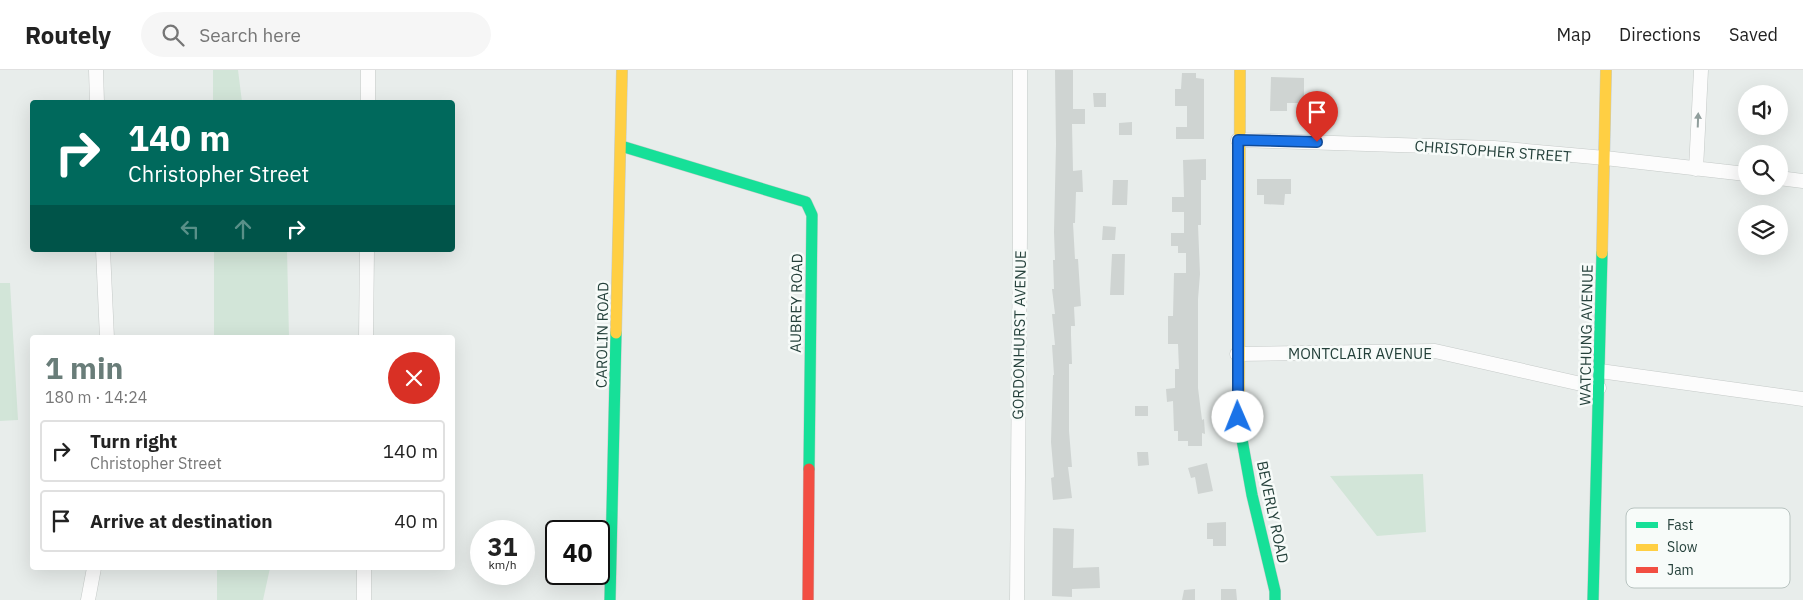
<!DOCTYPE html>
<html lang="en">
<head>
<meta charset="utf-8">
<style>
	body { margin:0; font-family:"IBM Plex Sans",sans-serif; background:#f6f6f6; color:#222; height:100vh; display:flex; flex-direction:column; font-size:19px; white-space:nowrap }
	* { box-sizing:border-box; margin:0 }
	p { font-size:16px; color:#767676 }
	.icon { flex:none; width:28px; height:28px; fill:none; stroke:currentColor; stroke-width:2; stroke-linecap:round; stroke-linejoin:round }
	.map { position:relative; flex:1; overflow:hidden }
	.drawer { position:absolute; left:30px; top:265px; width:425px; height:235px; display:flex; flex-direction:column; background:#fff; border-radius:5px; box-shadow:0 5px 20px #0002 }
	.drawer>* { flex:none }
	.hud { position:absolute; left:30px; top:30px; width:425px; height:152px; border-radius:5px; box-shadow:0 5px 20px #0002; background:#00695c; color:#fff; overflow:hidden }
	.controls { position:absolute; left:1738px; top:15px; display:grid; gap:10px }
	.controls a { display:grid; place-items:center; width:50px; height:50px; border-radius:50%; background:#fff; box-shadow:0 5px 20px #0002; font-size:25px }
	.speed { position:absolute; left:470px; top:450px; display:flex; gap:10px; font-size:25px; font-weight:700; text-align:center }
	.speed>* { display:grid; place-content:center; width:65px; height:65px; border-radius:50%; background:#fff; box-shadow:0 5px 20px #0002; line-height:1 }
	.speed small { font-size:12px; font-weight:400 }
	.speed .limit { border:2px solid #111; border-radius:8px; background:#fff; color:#111 }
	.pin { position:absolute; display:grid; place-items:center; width:42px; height:42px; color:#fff; margin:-51px -21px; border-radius:50% 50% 50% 0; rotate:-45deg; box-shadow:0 0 5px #0007 }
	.pin .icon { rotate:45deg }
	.me { position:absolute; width:55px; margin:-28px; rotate:359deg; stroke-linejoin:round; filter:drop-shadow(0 0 4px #0008) }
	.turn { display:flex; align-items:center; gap:18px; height:105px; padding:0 15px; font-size:22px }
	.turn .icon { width:65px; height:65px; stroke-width:2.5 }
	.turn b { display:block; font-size:35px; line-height:42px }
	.lanes { display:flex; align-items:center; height:48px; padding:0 15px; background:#0003; justify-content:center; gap:25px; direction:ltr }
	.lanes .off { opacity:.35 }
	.round { display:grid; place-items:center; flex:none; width:52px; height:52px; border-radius:26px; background:#f6f6f6 }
	.headline { display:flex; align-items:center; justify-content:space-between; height:85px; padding:0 15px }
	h1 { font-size:30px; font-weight:700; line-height:38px; color:#697d79 }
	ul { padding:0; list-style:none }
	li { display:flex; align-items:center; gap:15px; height:62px; margin:0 10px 8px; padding:0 5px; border:2px solid #e0e0e0; border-radius:5px }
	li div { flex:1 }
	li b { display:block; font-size:19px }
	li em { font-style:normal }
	header { display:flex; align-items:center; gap:30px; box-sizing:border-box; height:70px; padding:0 25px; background:#fff; border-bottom:1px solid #e0e0e0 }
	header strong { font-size:24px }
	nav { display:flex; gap:28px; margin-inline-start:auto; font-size:18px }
	.search { width:350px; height:45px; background:#f6f6f6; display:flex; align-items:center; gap:12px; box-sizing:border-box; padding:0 18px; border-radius:28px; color:#767676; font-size:19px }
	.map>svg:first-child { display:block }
	.green { fill:#d2e5d8 }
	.building { fill:#cfd4d2 }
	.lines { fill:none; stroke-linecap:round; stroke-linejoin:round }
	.street-casing { stroke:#c5cac8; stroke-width:15 }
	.fast-casing { stroke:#c3cbc8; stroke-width:12 }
	.slow-casing { stroke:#c3cbc8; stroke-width:12 }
	.jam-casing { stroke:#c3cbc8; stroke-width:12 }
	.street { stroke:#fcfcfc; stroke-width:14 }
	.fast { stroke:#16e098; stroke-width:11 }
	.slow { stroke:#ffcf43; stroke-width:11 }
	.jam { stroke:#f24e42; stroke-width:11 }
	.oneway { fill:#909e9c }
	.route-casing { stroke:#114b97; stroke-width:12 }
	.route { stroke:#1a73e8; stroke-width:9 }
	.labels { text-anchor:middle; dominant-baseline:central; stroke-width:5; stroke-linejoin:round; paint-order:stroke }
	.street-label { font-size:15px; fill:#25413b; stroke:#f7fbf9 }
	.key { fill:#f7fbf9; stroke:#b8c3c0; stroke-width:1 }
	.key-label { font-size:14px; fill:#25413b }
</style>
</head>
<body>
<header>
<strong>Routely</strong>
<div class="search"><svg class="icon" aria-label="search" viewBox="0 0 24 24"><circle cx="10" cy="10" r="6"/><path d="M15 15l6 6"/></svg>Search here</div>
<nav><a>Map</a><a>Directions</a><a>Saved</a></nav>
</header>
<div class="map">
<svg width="1803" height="530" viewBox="0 0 1803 530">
	<rect width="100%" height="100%" fill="#e8edeb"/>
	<path class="green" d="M213 0H238L242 32H213Z
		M214 180H287L289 267H214Z
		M0 213H10L18 350 0 351Z
		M1423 404 1426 462 1377 466 1330 406Z
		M217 498H270L263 530H217Z"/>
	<path class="building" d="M1055 0H1073V39H1085V54H1072L1073 101 1082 100 1083 122H1076L1075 153H1073L1075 189H1078L1081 236 1074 237 1075 256H1071V265L1072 294H1069V361L1072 397H1068L1072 428 1053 430 1051 408 1054 407 1051 372 1053 305H1054L1052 275H1055L1052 244H1055L1052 219H1054L1053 190H1055L1054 162 1056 74Z
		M1182 3H1196V8L1204 9V69H1176V57H1187V36H1175V19H1181Z
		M1271 7 1304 8V33H1287V41H1270Z
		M1093 23H1106V37H1094Z
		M1132 52V65H1119V53Z
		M1206 89V110H1201V155H1198L1200 204 1198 229V318L1202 350 1204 349 1205 364 1202 363V376H1188V371H1178V361H1174L1173 331 1167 332 1166 319 1175 318V299H1179L1178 274H1168V246H1173L1174 203H1186V183H1178V176H1171V163H1184V142H1172V127H1184L1183 90Z
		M1257 109H1291V124H1285L1284 135 1264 134V125H1257Z
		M1113 110H1128L1127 135H1112Z
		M1103 156 1116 157 1115 170H1102Z
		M1112 184H1125L1124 225H1110Z
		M1135 336H1148V346H1135Z
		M1137 382H1148L1149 395 1138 396Z
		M1207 393 1213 421 1198 424 1195 407 1191 408 1188 398Z
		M1226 452V476H1213V469H1207V453Z
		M1053 458 1074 459 1073 498 1099 497 1100 518 1072 519V527L1052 526Z
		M1195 519V530H1182L1184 520Z
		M1221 519H1236L1237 530H1221Z"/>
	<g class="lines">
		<defs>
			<path id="street" d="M96 0 97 32
				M368 32V0
				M1238 70 1494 78 1605 88 1746 104
				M1696 99 1701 0
				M1779 108 1803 111
				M103 180 107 268
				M366 268 367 180
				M1237 284 1435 281 1599 318
				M1600 301 1803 329
				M88 530 94 498
				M364 530V498
				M1017 530 1020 164V0"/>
			<path id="fast" d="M621 76 806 132 812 145 809 399
				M1239 353 1252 425 1275 521V530
				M610 530 616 263
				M1593 530 1602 183"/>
			<path id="slow" d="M1602 183 1606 0
				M616 263 622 0
				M1239 353 1240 0"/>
			<path id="jam" d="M808 530 809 399"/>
		</defs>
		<use href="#street" class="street-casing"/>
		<use href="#fast" class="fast-casing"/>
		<use href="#slow" class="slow-casing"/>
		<use href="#jam" class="jam-casing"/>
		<use href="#street" class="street"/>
		<use href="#fast" class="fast"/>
		<use href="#slow" class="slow"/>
		<use href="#jam" class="jam"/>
	</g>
	<defs><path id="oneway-solid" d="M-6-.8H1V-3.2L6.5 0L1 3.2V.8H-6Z" transform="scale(1.25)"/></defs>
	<use class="oneway" href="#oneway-solid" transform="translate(1698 50) rotate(-88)"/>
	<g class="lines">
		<defs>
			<path id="route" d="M1238 347V70L1317 72"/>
		</defs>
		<use href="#route" class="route-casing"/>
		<use href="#route" class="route"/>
	</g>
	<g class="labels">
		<g class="street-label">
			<text transform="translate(1493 81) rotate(4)">CHRISTOPHER STREET</text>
			<text transform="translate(796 233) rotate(-89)">AUBREY ROAD</text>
			<text transform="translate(602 265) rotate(-89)">CAROLIN ROAD</text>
			<text transform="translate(1019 265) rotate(-89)">GORDONHURST AVENUE</text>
			<text transform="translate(1586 265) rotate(-89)">WATCHUNG AVENUE</text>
			<text x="1360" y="283">MONTCLAIR AVENUE</text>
			<text transform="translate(1273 442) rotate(78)">BEVERLY ROAD</text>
		</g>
	</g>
	<rect x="1626" y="438" width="164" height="80" rx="8" class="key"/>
	<rect x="1636" y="452" width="22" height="6" fill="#16e098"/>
	<rect x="1636" y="474" width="22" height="7" fill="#ffcf43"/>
	<rect x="1636" y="497" width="22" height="6" fill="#f24e42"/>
	<g class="key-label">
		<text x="1667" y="460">Fast</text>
		<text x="1667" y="482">Slow</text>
		<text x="1667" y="505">Jam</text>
	</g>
</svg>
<div class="controls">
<a><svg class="icon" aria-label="sound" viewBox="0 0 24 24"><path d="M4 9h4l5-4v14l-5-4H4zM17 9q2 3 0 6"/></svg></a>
<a><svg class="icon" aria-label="search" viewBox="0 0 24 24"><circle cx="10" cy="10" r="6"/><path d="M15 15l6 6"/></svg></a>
<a><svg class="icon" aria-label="layers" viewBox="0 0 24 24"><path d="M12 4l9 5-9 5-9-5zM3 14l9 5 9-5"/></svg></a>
</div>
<div class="speed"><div>31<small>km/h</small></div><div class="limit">40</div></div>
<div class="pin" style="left:1317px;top:72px;background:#d93025"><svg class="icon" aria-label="arrive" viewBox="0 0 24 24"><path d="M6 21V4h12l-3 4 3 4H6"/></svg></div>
<svg class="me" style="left:1238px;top:347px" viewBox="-20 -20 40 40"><circle r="19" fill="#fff"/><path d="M0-13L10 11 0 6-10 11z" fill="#1a73e8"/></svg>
<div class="hud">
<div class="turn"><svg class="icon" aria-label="right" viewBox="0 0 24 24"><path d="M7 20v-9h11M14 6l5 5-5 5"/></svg><div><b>140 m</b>Christopher Street</div></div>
<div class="lanes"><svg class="icon off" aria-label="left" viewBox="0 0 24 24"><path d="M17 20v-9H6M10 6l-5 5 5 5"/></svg><svg class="icon off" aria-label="ahead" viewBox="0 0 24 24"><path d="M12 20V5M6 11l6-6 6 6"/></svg><svg class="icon" aria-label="right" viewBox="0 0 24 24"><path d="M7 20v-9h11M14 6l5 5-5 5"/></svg></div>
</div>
<section class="drawer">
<div class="headline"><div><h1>1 min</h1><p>180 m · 14:24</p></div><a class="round" style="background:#d93025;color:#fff"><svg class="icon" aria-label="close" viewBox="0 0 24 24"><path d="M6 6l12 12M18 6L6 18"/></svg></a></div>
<ul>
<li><svg class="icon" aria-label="right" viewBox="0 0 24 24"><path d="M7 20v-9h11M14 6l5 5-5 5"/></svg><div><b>Turn right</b><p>Christopher Street</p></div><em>140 m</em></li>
<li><svg class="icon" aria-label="arrive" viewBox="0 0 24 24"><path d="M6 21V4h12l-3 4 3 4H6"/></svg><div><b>Arrive at destination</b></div><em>40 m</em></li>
</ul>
</section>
</div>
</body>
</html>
